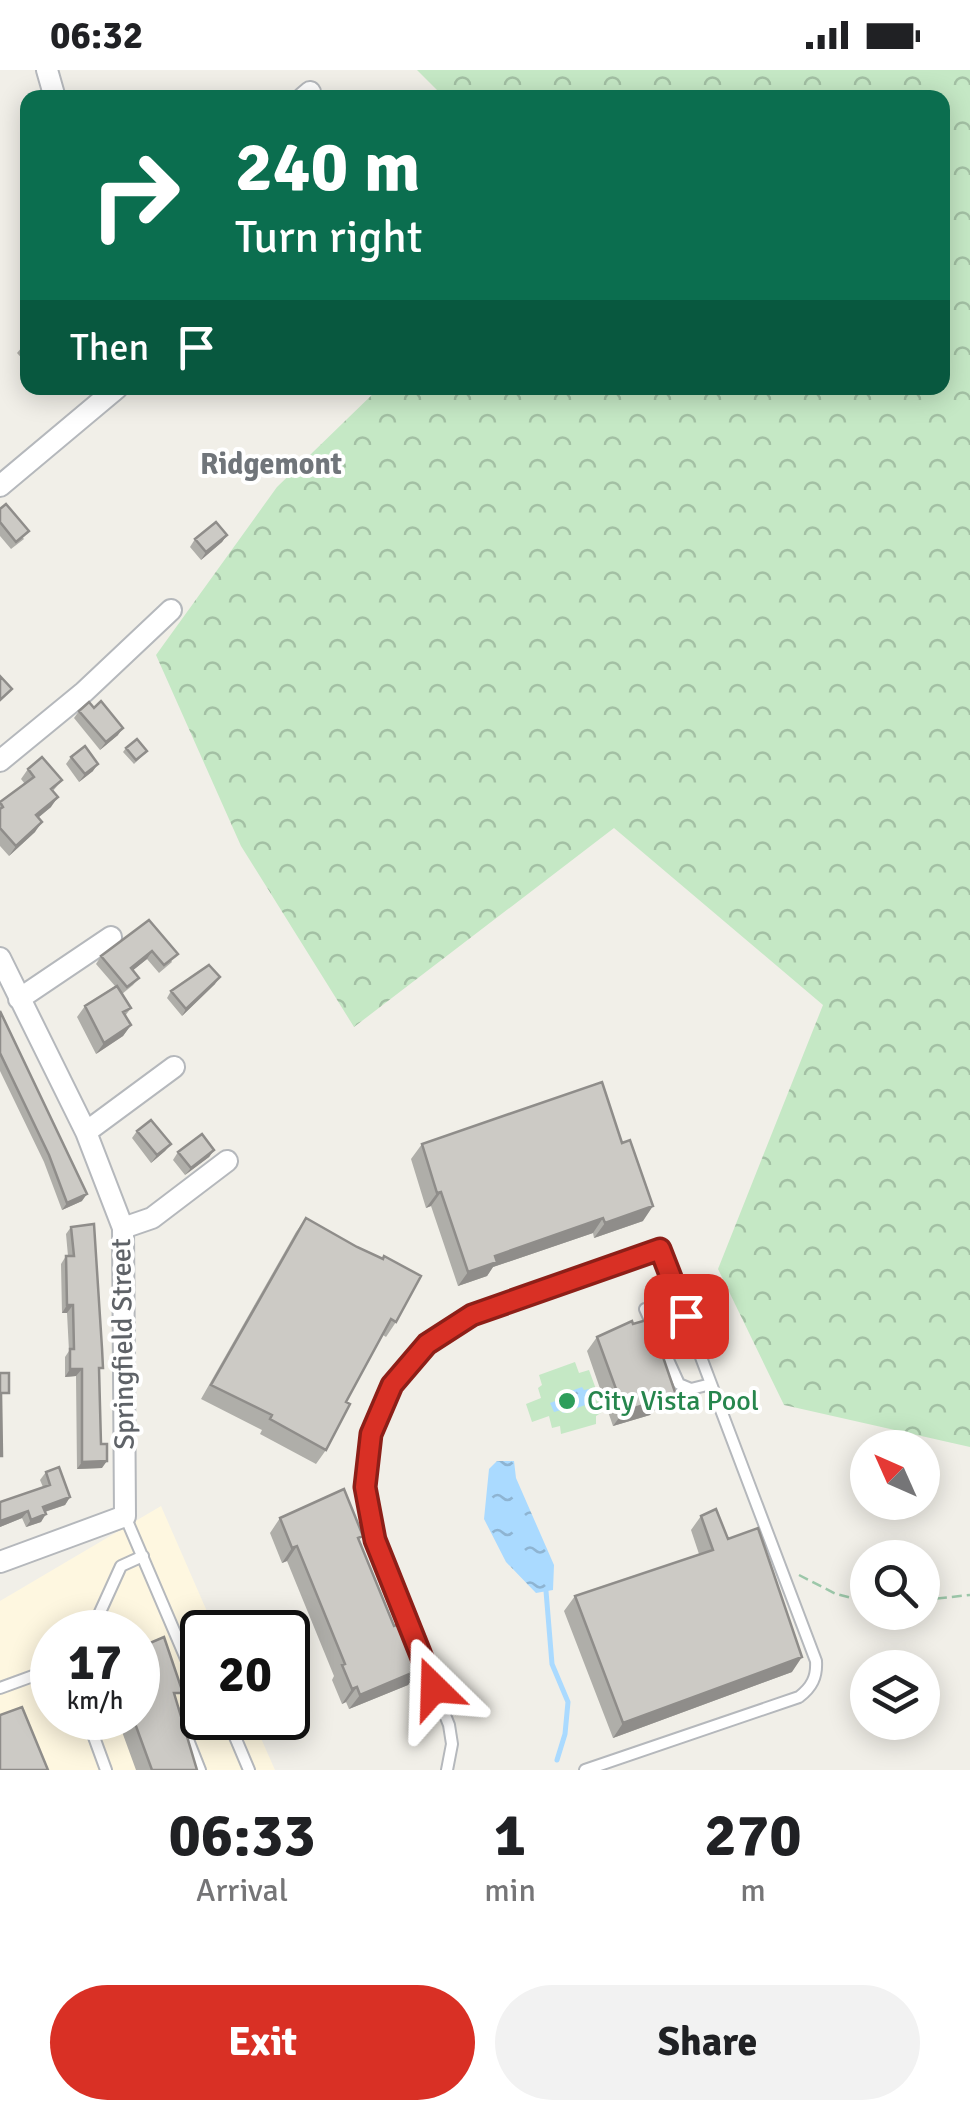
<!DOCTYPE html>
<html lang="en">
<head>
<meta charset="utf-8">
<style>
	body { margin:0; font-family:Signika,sans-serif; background:#f2f2f2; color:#202124; height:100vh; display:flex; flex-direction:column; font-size:38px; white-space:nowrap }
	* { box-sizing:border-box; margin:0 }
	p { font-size:32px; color:#757577 }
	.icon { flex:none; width:55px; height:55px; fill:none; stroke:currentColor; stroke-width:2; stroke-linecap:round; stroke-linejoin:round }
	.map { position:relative; height:1700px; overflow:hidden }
	.sheet { display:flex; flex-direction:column; background:#fff; flex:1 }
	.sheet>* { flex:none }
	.top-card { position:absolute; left:20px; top:20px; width:930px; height:305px; border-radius:20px; box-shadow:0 5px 25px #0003; background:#0b6e4f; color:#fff; overflow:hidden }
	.needle { width:65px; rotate:315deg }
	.fabs { position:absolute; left:850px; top:1360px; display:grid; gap:20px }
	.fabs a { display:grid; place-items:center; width:90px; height:90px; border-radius:50%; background:#fff; box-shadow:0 5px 25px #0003; font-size:50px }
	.speed { position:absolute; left:30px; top:1540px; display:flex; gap:20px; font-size:50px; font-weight:700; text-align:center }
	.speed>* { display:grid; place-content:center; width:130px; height:130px; border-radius:50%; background:#fff; box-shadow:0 5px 25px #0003; line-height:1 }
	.speed small { font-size:25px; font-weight:400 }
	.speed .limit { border:5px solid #111; border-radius:15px; background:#fff; color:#111 }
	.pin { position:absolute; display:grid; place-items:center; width:85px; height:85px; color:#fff; margin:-42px; border-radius:20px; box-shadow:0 5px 15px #0006 }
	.me { position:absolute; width:110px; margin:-55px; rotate:338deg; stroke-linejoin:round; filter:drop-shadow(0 0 8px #0008) }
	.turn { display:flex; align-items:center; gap:35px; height:210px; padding:0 50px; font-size:45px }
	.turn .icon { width:130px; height:130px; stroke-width:2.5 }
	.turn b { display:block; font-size:70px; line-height:85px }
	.then { display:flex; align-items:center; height:95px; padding:0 50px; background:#0003; gap:20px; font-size:38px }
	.eta { display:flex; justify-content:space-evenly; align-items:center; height:170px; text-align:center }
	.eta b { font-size:60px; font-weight:800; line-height:70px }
	.primary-button { display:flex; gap:20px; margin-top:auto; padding:20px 50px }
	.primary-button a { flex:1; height:115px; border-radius:60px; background:#d93025; color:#fff; font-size:40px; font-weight:800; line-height:115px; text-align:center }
	.primary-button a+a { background:#f2f2f2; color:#202124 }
	.status { display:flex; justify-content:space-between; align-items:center; height:70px; padding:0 50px; background:#fff; direction:ltr }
	.status svg { height:28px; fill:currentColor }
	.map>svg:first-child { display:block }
	.commercial { fill:#fef7e0; fill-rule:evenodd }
	.forest { fill:url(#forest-crowns) }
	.pitch { fill:#c5e8c5 }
	.water { fill:url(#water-ripples) }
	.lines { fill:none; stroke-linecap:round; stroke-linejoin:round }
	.stream { stroke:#aadaff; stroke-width:5 }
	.lane-casing { stroke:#b5b8bc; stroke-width:14 }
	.street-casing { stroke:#b5b8bc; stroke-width:24 }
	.path { stroke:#9cc7a9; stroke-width:2.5; stroke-dasharray:10 5; stroke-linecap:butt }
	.lane { stroke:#fff; stroke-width:10 }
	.street { stroke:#fff; stroke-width:20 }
	.wall { fill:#afaea9 }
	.shaded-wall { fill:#8f8d8a }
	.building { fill:#cccac5; stroke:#8f8d8a; stroke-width:2.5 }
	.route-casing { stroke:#8d1f18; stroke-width:25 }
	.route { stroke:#d93025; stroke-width:18 }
	.leisure-dot { fill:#2e9e5b; stroke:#fff; stroke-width:4 }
	.labels { text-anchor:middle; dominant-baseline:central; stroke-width:8; stroke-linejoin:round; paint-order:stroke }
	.street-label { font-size:28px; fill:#5f6368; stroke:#fff }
	.leisure-label { font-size:28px; fill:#27864d; stroke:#fff; text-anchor:start }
	.neighbourhood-label { font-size:30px; font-weight:bold; fill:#70757a; stroke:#fff }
</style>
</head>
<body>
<div class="status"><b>06:32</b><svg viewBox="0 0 49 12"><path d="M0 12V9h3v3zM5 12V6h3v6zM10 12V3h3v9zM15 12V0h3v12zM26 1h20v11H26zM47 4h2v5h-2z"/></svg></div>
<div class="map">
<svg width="970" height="1700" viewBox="0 0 970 1700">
	<defs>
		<pattern id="forest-crowns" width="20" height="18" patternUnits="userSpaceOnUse" patternTransform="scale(2.5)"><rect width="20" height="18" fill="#c5e8c5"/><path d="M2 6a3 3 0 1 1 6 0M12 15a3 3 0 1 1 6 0" fill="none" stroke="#a3c0a4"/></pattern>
		<pattern id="water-ripples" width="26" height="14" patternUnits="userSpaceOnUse" patternTransform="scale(2.5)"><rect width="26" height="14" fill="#aadaff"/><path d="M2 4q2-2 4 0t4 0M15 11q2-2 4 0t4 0" fill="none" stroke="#8eb4d2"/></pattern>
	</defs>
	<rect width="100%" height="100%" fill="#f1efe8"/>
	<path class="commercial" d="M161 1436 216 1562H202V1648H252L275 1700H0V1531ZM52 1562H138V1648H52Z"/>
	<path class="forest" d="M417 0H970V1377L784 1335 718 1199 823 935 614 758 354 957 241 776 156 585 277 417 379 318H942V28L444 27Z"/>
	<path class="pitch" d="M575 1292 579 1303 589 1300 604 1341 596 1346V1354L561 1364 560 1356 552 1358 549 1346 532 1352 526 1334 541 1328 538 1318 542 1315 539 1305Z"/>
	<path class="water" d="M582 1317 584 1320 589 1319 592 1329 587 1331 588 1334 563 1343 561 1340 554 1342 550 1333 558 1330 557 1326Z
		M497 1391H514L516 1408 554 1495 553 1520 536 1523 506 1492 484 1449 489 1399Z"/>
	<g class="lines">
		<path class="stream" d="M546 1521 552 1594 568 1632 565 1664 557 1690"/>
		<defs>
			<path id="lane" d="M645 1239 679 1314 691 1319 711 1314
				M125 1446 202 1626
				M91 1562 121 1496 143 1486
				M0 1618 52 1599
				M87 1648 106 1700
				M227 1648 249 1700
				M200 1700 179 1647 202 1628
				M447 1700 452 1674 449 1655 375 1470 365 1417 371 1364 392 1315 427 1274 472 1245 660 1179 816 1591C817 1607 812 1617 799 1627L585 1700"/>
			<path id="street" d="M47 0 55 28
				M303 28 310 22
				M0 416 117 318
				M0 691 84 622 171 540
				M0 888 86 1062 123 1158 125 1446 0 1492
				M19 929 111 867
				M86 1062 174 997
				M123 1158 152 1148 227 1091"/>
		</defs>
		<use href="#lane" class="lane-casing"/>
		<use href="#street" class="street-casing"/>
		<path class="path" d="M799 1505 836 1524 868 1532
			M922 1530 970 1525"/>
		<use href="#lane" class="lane"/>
		<use href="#street" class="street"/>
	</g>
	<path class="wall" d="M28 270V295L17 283Z
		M69 318H82L75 324Z
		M0 439 24 469 11 479 0 466Z
		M227 465 222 472 201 490 190 477 195 469Z
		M94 638 118 665 100 680 74 648 79 641Z
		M126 678 147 681 134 694 123 682Z
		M71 687 93 701 79 712 66 694Z
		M28 699 62 710 53 721 51 737 38 748 35 762 9 786 0 776V732L25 714 21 709Z
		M149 850 172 892 159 903 147 889 133 900 139 908 133 915 122 924 131 938 125 946 131 955 123 966 96 984 77 947 85 936 115 916 96 894 101 886Z
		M215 914 182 946 167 928 171 921Z
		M0 941 82 1131 62 1140 44 1092 0 1001Z
		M137 1061 171 1074 165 1081 151 1093 132 1068Z
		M422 1074 643 1151 594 1168 593 1163 493 1197 487 1206 458 1216 431 1136 426 1138 411 1089Z
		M214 1080 209 1087 185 1105 173 1090 178 1082Z
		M306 1148 396 1252 386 1267 383 1265 346 1332 326 1380 316 1394 260 1364 262 1360 201 1329 296 1162Z
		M71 1157 99 1304 102 1398 77 1399 76 1306 65 1307V1287L69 1281 67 1243H62L61 1194 66 1186H68L66 1164Z
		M597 1267 665 1337 653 1341 650 1345 613 1356 587 1281Z
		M46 1402 70 1427 65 1435 45 1442 41 1452 26 1457 22 1448 0 1457V1432L43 1417 40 1410Z
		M701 1446 728 1469 792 1602 613 1668 564 1541 575 1526 699 1484 691 1460Z
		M280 1448 359 1471 394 1556 419 1600 408 1615 349 1639 346 1632 342 1634 332 1610 334 1606 287 1491 282 1493 270 1463Z
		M117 1648H138L197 1700H136Z"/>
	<path class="shaded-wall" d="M227 465 222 472 201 490 206 482Z
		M123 658 118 665 100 680 106 672Z
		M98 694 93 701 79 712 85 704Z
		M58 727 51 737 29 755 36 745Z
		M42 752 35 762 9 786 16 776Z
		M152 881 147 889 126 906 131 898Z
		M220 907 215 914 182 946 186 939Z
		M131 955 123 966 96 984 104 973Z
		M171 1074 165 1081 151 1093 157 1085Z
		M214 1080 209 1087 185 1105 191 1098Z
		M441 1122 431 1136 426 1138 437 1123Z
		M87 1124 82 1131 62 1140 67 1133Z
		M653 1136 643 1151 594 1168 605 1153Z
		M603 1148 593 1163 493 1197 487 1206 458 1216 468 1202 495 1186Z
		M67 1235H73L67 1243H62Z
		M70 1299H82L76 1306 65 1307Z
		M675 1322 665 1337 653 1341 650 1345 613 1356 624 1341Z
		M107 1391 102 1398 77 1399 82 1392Z
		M70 1427 65 1435 38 1444 43 1437Z
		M28 1441 22 1448 0 1457V1451Z
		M46 1444 41 1452 26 1457 31 1450Z
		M297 1476 287 1491 282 1493 292 1478Z
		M802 1587 792 1602 613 1668 623 1653Z
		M419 1600 408 1615 349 1639 360 1625Z
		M357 1617 346 1632 342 1634 352 1619Z"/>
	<path class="building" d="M28 270V282L22 275Z
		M6 434 29 461 16 472 0 452V439Z
		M216 452 227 465 206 482 195 469Z
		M0 606 12 619 0 630Z
		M101 631 123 658 106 672 79 641 89 632 94 638Z
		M137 669 147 681 136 690 126 678Z
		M85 676 98 694 85 704 71 687Z
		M42 687 62 710 51 719 58 727 36 745 42 752 16 776 0 758V739L3 737 0 732 34 707 28 699Z
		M149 850 178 884 164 895 152 881 131 898 139 908 127 917 101 886Z
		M209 895 220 907 186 939 171 921Z
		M117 916 131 938 123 942 131 955 104 973 85 936Z
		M0 941 87 1124 67 1133 49 1085 0 983Z
		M602 1012 622 1073 630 1070 653 1136 605 1153 603 1148 495 1186 497 1192 468 1202 441 1122 437 1123 422 1074Z
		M151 1050 171 1074 157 1085 137 1061Z
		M202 1064 214 1080 191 1098 178 1082Z
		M306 1148 357 1177 383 1189 384 1186 421 1206 396 1252 391 1249 346 1332 350 1334 326 1380 270 1349 272 1345 211 1315Z
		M94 1154 102 1278 103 1298H99L101 1374H107V1391L82 1392V1299H70V1279H74L73 1235H67L66 1186H74L71 1157Z
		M650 1249 675 1322 660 1327 661 1330 624 1341 597 1267 632 1251 633 1254Z
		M0 1303H9V1323H1L2 1386H0Z
		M59 1397 70 1427 43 1437 46 1444 31 1450 28 1441 0 1451V1432L50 1415 46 1402Z
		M344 1419 363 1466 358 1468 394 1556 399 1554 419 1600 360 1625 357 1617 352 1619 342 1595 345 1594 297 1476 292 1478 280 1448Z
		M716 1439 728 1469 758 1458 802 1587 623 1653 575 1526 713 1480 701 1446Z
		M164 1567 183 1623H174L197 1700H152L133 1648H138V1578Z
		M22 1637 48 1700H0V1645Z"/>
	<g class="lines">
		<defs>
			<path id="route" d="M434 1618 375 1470 365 1417 371 1364 392 1315 427 1274 472 1245 660 1179 686 1246"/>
		</defs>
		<use href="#route" class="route-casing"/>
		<use href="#route" class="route"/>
	</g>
	<circle class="leisure-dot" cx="567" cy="1331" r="10"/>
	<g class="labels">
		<g class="street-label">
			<text transform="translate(123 1274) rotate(-91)">Springfield Street</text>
		</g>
		<g class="leisure-label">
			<text x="587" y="1331">City Vista Pool</text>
		</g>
		<g class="neighbourhood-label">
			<text x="271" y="394">Ridgemont</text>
		</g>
	</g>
</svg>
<div class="fabs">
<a><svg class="needle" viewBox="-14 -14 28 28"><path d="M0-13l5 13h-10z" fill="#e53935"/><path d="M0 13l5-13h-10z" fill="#757577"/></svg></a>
<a><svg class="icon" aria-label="search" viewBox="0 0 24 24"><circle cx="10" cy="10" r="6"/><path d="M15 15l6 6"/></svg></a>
<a><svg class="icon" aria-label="layers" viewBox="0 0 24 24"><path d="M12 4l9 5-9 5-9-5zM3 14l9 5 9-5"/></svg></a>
</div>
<div class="speed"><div>17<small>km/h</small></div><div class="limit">20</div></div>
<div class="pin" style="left:686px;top:1246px;background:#d93025"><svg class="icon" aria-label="arrive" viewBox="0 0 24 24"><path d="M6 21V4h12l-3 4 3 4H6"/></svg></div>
<svg class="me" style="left:434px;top:1618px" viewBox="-20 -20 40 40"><path d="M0-17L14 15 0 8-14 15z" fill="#d93025" stroke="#fff" stroke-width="4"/></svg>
<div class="top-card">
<div class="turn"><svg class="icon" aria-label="right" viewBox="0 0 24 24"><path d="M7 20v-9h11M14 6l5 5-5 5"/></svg><div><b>240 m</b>Turn right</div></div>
<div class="then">Then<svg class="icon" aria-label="arrive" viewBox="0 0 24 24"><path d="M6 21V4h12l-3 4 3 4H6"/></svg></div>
</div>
</div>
<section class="sheet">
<div class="eta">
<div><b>06:33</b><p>Arrival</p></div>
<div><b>1</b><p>min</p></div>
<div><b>270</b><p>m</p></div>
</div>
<div class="primary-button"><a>Exit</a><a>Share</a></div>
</section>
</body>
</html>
